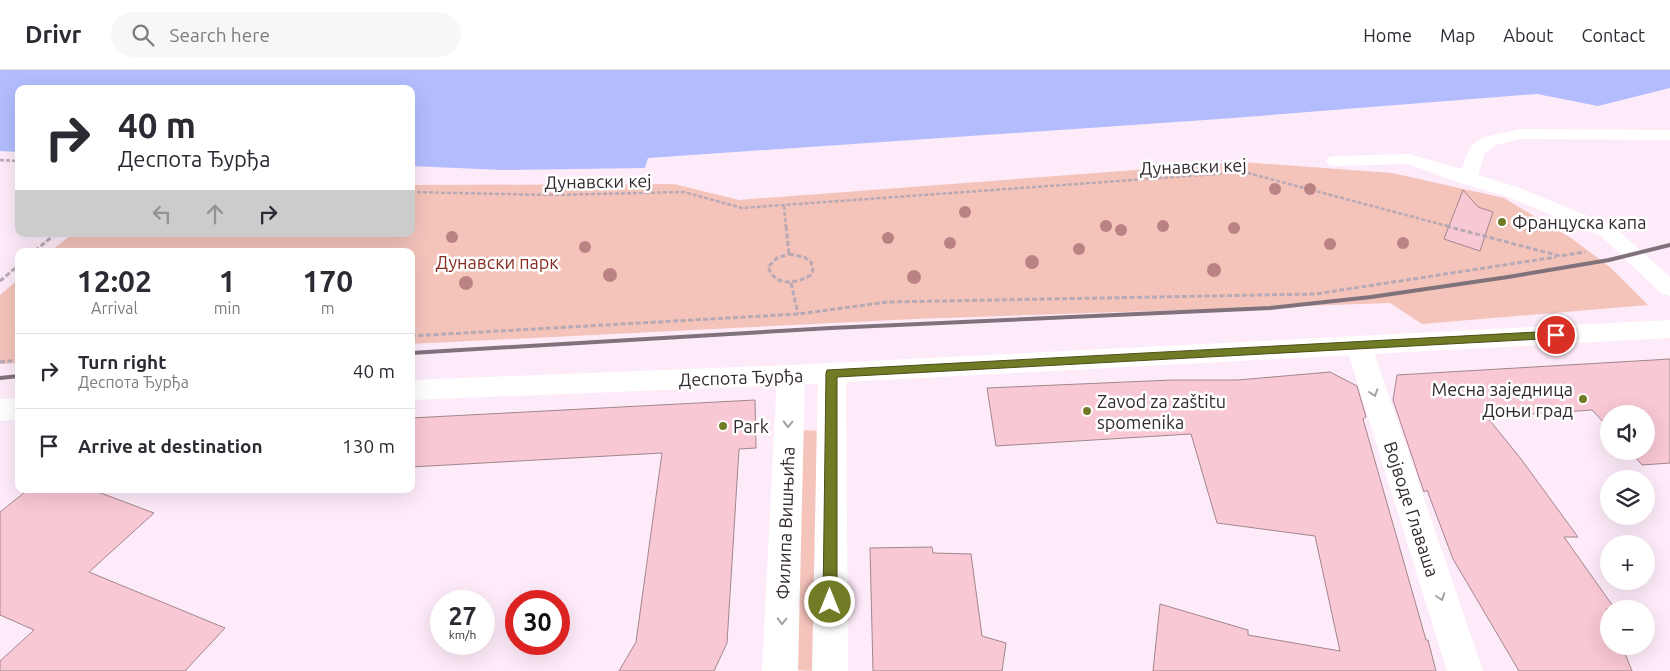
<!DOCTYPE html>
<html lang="en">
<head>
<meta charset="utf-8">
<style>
	body { margin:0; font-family:Ubuntu,sans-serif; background:#f7f7f7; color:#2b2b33; height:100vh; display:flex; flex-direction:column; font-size:19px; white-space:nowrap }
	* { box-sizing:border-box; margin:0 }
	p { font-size:16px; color:#7c7c81 }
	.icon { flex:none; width:28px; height:28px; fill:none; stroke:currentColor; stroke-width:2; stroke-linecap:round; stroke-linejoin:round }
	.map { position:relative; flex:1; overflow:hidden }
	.details { position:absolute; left:15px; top:178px; width:400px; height:245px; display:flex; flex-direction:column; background:#fff; border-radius:10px; box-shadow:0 5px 20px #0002 }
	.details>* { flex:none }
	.banner { position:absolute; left:15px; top:15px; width:400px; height:152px; border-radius:10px; box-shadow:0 5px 20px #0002; background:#fff; color:#2b2b33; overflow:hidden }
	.fabs { position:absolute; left:1600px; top:335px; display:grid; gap:10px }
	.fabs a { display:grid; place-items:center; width:55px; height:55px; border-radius:50%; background:#fff; box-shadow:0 5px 20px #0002; font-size:25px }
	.speed { position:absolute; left:430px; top:520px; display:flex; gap:10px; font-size:25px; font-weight:700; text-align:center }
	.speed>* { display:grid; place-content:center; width:65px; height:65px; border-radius:50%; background:#fff; box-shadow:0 5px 20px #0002; line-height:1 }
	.speed small { font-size:12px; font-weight:400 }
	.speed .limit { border:8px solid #d22; background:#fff; color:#111 }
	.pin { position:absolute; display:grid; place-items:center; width:42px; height:42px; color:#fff; margin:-21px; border:2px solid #fff; border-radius:50%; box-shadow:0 1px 5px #0007 }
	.me { position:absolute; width:55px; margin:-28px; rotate:0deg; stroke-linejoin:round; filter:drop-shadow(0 0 4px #0008) }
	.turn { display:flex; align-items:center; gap:18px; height:105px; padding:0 20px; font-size:22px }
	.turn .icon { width:65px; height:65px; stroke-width:2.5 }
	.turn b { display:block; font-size:35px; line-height:42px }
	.lanes { display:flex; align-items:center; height:48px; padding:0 20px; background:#0003; justify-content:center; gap:25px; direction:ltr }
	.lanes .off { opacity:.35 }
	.eta { display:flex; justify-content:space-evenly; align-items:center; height:85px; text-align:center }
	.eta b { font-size:30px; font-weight:600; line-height:35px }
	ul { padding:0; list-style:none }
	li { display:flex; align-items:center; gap:15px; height:75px; padding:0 20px; border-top:1px solid #e1e1e2 }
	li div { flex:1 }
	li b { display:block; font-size:19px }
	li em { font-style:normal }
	header { display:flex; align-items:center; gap:30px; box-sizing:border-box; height:70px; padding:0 25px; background:#fff; border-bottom:1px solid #e1e1e2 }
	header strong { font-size:24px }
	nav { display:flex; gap:28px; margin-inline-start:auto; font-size:18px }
	.search { width:350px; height:45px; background:#f7f7f7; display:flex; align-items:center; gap:12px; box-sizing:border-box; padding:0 18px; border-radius:28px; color:#7c7c81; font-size:19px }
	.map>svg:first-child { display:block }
	.green { fill:#f4c4bb }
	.water { fill:#b3bdfe }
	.building { fill:#f8c8d4; stroke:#a2868d }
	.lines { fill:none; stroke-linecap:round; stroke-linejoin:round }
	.path-far1 { stroke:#b9a9b5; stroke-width:2.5; stroke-dasharray:4 2; stroke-linecap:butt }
	.path { stroke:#b9a9b5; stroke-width:3; stroke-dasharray:5 2.5; stroke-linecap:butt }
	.lane { fill:#fff; fill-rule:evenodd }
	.street { fill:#fff; fill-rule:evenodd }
	.secondary { fill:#fff; fill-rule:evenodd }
	.rail { stroke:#7f727b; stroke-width:4 }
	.tree { fill:#bb8283 }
	.oneway { stroke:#a39fa2 }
	.route { fill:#717a25; stroke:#494f18 }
	.poi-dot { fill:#717a25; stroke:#fff; stroke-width:2 }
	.labels { text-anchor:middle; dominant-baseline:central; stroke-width:5; stroke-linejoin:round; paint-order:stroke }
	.street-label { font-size:18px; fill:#332a31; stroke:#fff }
	.poi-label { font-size:18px; fill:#332a31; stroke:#fff; text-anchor:start }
	.park-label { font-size:18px; fill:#852d22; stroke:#fff }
</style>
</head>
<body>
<header>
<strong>Drivr</strong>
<div class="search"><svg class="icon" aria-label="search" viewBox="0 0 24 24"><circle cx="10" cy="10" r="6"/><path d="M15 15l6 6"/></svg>Search here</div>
<nav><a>Home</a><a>Map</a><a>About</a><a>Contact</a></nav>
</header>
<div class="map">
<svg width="1670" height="601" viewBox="0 0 1670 601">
	<rect width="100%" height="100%" fill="#feebf9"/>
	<path class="green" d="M1241 92 1392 103 1504 128 1571 168 1611 198 1648 235 1422 254 1390 233 915 249 411 274V181H51L72 164H411V115L674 114 739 130Z
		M19 209V293L0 294V225Z
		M802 360 818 361 813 601 796 600Z"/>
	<path class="water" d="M0 0H1670V18L1598 36 1537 24 1220 49 648 88 645 98 503 100 411 96V19H19V82L0 81Z"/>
	<path class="building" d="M1463 120 1478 137 1493 142 1480 181 1444 169Z
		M1670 289V393L1642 395 1630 381H1646V344H1609V358L1592 340 1487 347 1521 389 1578 467H1564L1615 539H1606L1609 546V576H1622L1632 601H1519L1453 489 1427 420 1424 422 1393 330 1397 305Z
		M1330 302 1357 316 1366 347 1363 349 1426 570H1428L1436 601H1153L1160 534 1248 560V565L1340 581 1315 466 1217 453 1191 364 996 376 987 318 1172 310H1238Z
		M755 330 756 378 739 379 727 573 714 601H619L636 572 662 383 411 397V348Z
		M29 419H90L154 443 89 502 225 558 185 601H0V591L34 560 0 545V442Z
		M932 477 933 483 971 484 982 566 1006 573 1002 601H873L870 478Z"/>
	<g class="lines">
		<path class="path-far1" d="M0 90 19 91
			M411 122 551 125 684 122 742 138 1244 102 1451 157
			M784 136 786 157"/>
		<path class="path" d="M786 156 789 184
			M1446 156 1560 186 1585 182
			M35 181 55 164
			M789 184 804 187 811 192 813 200 811 205C796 214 775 217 768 197L777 188Z
			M0 211 19 195
			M791 213 798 244
			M411 266 798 244 887 232 1315 224 1556 187
			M0 292 19 290"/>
		<path class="lane" d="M1521 59 1670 60V70L1521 69 1496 75 1485 83 1478 105 1520 118 1614 157 1670 207V226L1662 224 1600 165 1506 126 1460 113 1408 94 1335 96 1329 95 1326 91 1329 87 1335 86 1409 84 1461 99 1471 76 1484 67Z"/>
		<path class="street" d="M1359 267 1368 269 1372 276 1483 601H1447L1346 276 1350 269Z
			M832 293 842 296 846 303 848 601H812L818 303 822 296Z
			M791 295 801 298 805 305 798 601H762L777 305 781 298Z"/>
		<path class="secondary" d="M1670 250V268L791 315 411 330V310L791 295Z
			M19 328V350L0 351V329Z"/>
		<path class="rail" d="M411 283 831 258 1270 238 1371 227 1508 207 1609 190 1670 175
			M0 308 19 306"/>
	</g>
	<g class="tree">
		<circle cx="1275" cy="119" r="6"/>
		<circle cx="1310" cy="119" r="6"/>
		<circle cx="965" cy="142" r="6"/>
		<circle cx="1106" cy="156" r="6"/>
		<circle cx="1163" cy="156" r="6"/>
		<circle cx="1234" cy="158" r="6"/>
		<circle cx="1121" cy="160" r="6"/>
		<circle cx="452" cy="167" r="6"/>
		<circle cx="888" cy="168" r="6"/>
		<circle cx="950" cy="173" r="6"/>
		<circle cx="1403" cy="173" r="6"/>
		<circle cx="1330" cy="174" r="6"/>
		<circle cx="585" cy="177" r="6"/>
		<circle cx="1079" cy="179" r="6"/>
		<circle cx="1032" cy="192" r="7"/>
		<circle cx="1214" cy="200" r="7"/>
		<circle cx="610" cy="205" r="7"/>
		<circle cx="914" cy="207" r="7"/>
		<circle cx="466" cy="213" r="7"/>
	</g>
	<defs><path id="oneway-chevron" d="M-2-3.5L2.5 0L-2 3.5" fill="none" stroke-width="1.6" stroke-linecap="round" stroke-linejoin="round" transform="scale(1.25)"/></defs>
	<g class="oneway">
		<use href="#oneway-chevron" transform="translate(1374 323) rotate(72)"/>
		<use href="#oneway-chevron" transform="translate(788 354) rotate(92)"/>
		<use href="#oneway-chevron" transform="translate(1441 527) rotate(72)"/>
		<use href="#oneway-chevron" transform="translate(782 551) rotate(92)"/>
	</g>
	<path class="route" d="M1556 261 1562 265 1560 268 837 307V532L835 536 830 538 825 536 823 532 826 303 827 300Z"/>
	<g class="poi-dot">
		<circle cx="1502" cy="152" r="5"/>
		<circle cx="1583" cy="329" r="5"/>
		<circle cx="1087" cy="341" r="5"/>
		<circle cx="723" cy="356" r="5"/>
	</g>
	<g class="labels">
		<g class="street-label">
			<text transform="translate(1193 96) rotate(-2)">Дунавски кеј</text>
			<text transform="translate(598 111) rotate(-1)">Дунавски кеј</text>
			<text transform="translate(741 307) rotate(-2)">Деспота Ђурђа</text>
			<text transform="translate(1412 439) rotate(72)">Војводе Главаша</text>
			<text transform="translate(785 453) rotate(-88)">Филипа Вишњића</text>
		</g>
		<g class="poi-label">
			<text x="1512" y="152">Француска капа</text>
			<text x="1573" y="319" text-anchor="end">Месна заједница<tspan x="1573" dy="21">Доњи град</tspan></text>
			<text x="1097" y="331">Zavod za zaštitu<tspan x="1097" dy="21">spomenika</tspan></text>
			<text x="733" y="356">Park</text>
		</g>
		<g class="park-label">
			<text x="497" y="192">Дунавски парк</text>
		</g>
	</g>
</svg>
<div class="fabs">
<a><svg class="icon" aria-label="sound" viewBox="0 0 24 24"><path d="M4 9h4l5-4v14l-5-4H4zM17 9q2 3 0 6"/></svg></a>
<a><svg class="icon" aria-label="layers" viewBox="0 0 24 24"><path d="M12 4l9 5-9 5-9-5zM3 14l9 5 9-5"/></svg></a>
<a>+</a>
<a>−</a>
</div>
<div class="speed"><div>27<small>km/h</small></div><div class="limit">30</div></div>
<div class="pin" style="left:1556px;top:265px;background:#d93025"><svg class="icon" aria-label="arrive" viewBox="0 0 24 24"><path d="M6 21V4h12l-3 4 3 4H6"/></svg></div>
<svg class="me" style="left:830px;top:532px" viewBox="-20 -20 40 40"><circle r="17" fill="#717a25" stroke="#fff" stroke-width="3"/><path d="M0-11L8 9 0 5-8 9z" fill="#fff"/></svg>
<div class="banner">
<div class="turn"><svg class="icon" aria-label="right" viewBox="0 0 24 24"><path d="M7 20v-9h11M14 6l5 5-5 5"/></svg><div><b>40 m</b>Деспота Ђурђа</div></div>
<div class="lanes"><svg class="icon off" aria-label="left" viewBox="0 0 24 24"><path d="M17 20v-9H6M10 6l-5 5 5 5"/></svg><svg class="icon off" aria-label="ahead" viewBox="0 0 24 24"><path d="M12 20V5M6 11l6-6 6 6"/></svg><svg class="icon" aria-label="right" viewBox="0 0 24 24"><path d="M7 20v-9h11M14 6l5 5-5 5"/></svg></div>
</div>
<section class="details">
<div class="eta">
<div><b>12:02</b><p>Arrival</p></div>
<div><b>1</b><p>min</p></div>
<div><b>170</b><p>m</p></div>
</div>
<ul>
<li><svg class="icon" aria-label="right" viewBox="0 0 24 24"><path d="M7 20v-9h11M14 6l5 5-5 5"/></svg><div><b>Turn right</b><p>Деспота Ђурђа</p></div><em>40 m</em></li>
<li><svg class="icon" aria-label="arrive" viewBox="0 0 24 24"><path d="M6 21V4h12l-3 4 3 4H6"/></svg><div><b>Arrive at destination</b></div><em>130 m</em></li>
</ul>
</section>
</div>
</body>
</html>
